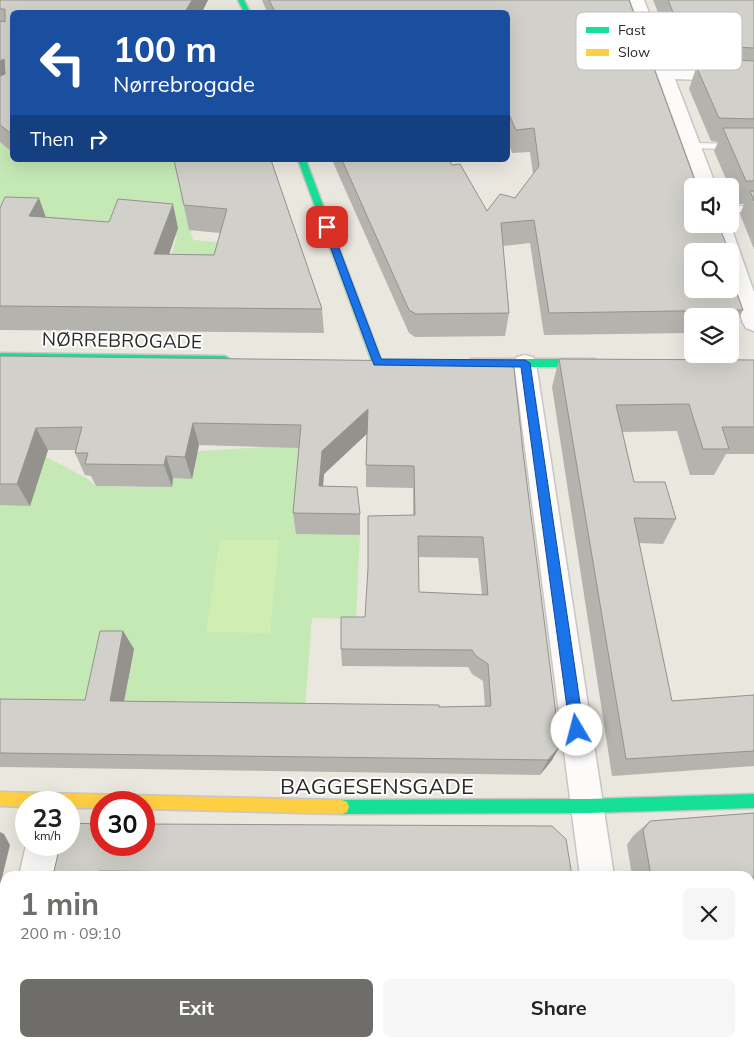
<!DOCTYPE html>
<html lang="en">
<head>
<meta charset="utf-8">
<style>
	body { margin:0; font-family:Mulish,sans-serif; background:#f6f6f6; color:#222; height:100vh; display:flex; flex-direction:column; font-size:19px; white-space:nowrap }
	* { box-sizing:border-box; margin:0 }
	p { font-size:16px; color:#767676 }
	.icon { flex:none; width:28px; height:28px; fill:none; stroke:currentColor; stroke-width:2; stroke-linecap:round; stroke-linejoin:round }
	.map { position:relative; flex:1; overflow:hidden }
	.side { position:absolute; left:0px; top:871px; width:755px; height:176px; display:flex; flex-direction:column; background:#fff; border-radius:15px 15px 0 0; box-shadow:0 5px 20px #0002 }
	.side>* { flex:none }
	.hud { position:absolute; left:10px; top:10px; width:500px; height:152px; border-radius:8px; box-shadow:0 5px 20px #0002; background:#1a4fa0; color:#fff; overflow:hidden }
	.buttons { position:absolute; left:684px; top:178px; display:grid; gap:10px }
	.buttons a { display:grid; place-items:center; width:55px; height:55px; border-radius:8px; background:#fff; box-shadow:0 5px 20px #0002; font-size:25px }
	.speed { position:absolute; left:15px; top:791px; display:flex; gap:10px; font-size:25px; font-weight:700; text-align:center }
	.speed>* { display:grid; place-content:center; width:65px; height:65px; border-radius:50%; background:#fff; box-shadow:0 5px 20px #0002; line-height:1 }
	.speed small { font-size:12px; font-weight:400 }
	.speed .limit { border:8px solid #d22; background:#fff; color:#111 }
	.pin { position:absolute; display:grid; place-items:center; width:42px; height:42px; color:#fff; margin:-21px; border-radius:10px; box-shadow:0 2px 8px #0006 }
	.me { position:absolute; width:55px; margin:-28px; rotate:352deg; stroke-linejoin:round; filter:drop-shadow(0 0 4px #0008) }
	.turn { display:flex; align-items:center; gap:18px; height:105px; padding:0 20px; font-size:22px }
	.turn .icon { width:65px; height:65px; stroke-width:2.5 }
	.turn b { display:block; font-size:35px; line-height:42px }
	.then { display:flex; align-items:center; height:48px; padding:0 20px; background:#0003; gap:10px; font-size:19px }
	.round { display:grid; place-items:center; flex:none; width:52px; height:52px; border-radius:8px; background:#f6f6f6 }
	.summary { display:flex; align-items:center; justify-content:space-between; height:85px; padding:0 20px }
	h1 { font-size:30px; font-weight:700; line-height:38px; color:#6e6d6a }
	.primary-button { display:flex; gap:10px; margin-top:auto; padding:10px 20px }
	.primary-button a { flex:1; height:58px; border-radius:8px; background:#6e6d6a; color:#fff; font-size:20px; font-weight:700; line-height:58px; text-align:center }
	.primary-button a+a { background:#f6f6f6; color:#222 }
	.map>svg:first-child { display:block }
	.green { fill:#c5e9b5 }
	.pitch { fill:#d0eeb2 }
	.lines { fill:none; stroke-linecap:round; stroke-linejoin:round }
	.lane-casing { stroke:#c7c6c5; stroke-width:2 }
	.street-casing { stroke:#c7c6c5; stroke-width:3 }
	.fast-casing { stroke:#c7c6c5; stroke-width:3 }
	.slow-casing { stroke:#c7c6c5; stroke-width:3 }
	.lane { fill:#fcfbfa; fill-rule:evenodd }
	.street { fill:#fcfbfa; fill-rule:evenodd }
	.fast { fill:#16e098; fill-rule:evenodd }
	.slow { fill:#ffcf43; fill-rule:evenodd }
	.wall { fill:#b5b3ae; fill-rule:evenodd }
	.shaded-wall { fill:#93928d }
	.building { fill:#d2d0ca; stroke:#93928d; fill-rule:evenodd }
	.route { fill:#1a73e8; stroke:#114b97 }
	.labels { text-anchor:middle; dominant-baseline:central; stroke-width:4; stroke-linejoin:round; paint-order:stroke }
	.street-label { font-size:19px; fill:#2b2b2b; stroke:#fff }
	.near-street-label { font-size:22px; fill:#2b2b2b; stroke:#fff }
	.key { fill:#fff; stroke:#bfbfbf; stroke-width:1 }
	.key-label { font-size:14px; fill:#2b2b2b }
</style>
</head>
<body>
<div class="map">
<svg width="754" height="1047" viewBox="0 0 754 1047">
	<rect width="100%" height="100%" fill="#eae7df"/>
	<path class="green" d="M12 127V160H224L183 200 193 240 244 244 167 271 177 236 141 234 0 285V139Z
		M305 431 296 533 360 535 356 619 312 618 305 709 0 713V456L7 436 86 478 96 486 136 487 153 454 265 447Z"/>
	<path class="pitch" d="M220 540H279L270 633 206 632Z"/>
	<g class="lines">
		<defs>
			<path id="lane" d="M691 143 754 144V150L688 148V144Z
				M730 206H754V212H730Z"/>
			<path id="street" d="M630 0H644L671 69 754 72V82L675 79 716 186H698Z
				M710 224H730L754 292V331L746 328 743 323 730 284V251H720Z
				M525 355 533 357 536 363 614 876H580L514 363 517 357Z
				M26 845H60L53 876H19Z
				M5 998V1042H18L16 1047H0V1001Z
				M600 1042H638L639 1047H601Z"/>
			<path id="fast" d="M238 0H244L250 12H244Z
				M298 160H306L382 362 380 364 377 365 372 362Z
				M0 353 225 356 230 359 225 362 0 359Z
				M471 359H595L600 363 595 367H471L466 363Z
				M754 794V808L588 813 342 814 337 812 335 807 337 802 342 800 588 799Z"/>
			<path id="slow" d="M0 792 342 800 347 802 349 807 347 812 342 814 144 809V802H101V808H69V802H26V807L0 806Z"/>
		</defs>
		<use href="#lane" class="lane-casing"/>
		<use href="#street" class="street-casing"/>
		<use href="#fast" class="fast-casing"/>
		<use href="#slow" class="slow-casing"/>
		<use href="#lane" class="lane"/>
		<use href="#street" class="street"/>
		<use href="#fast" class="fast"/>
		<use href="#slow" class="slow"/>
	</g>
	<path class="wall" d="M0 0H208L202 12H12V152L0 142Z
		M262 0H630V2L692 251 743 310 732 333H730V316H692V333L544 335 530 243 503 246 509 313 505 336 415 337 409 333 332 160H449L452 165 487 211 515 198 533 174 530 152 512 153 508 142V12H267Z
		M653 0H754V249L740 214 744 204H736L730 189V186H729L714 151 718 142 711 141 689 89 696 68H692L678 61Z
		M174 160H271L322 309 324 333 0 330V208L46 217 178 228 169 254 214 255 220 233 189 230Z
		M0 356 523 452 560 746 552 760 540 775 0 767V699L85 700 123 631 134 649 124 701 439 707 485 706 483 681 472 674 468 667 342 666 341 649 365 617 413 515V488L366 487V465L367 433 324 474 323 486 360 514V535L296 534 293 513 299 448 199 445 192 479 173 478 172 487 96 486 91 476 85 475 75 453V450H48L30 506 0 505ZM419 557 478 558 482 595 419 592Z
		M559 359 754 360V454H726L714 475H690L677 431 622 432 634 482 676 519 663 544 639 543 672 701 754 695V766L612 776 552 387Z
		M754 813V887L750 888V876H632L627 845 633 836 650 821Z
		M60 845 572 876H53Z
		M465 1042H593V1047H465Z
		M656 1042H750L754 1047H657Z"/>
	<path class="shaded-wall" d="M192 0H208L202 12H185Z
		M4 59 12 83 0 90V61Z
		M39 198 48 223 29 216Z
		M173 204 178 228 161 278 154 254Z
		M368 409 369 432 324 474 321 508 319 486 322 451Z
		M193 423 199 445 192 479 185 457Z
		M36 428 48 450 30 506 17 484Z
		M166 456 173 478 172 487 164 465Z
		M123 631 134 649 121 717 110 701Z
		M560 746 552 760 540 775 548 760Z
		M0 832 4 834 10 845 0 886Z
		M99 871 106 876H98Z
		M66 1042H85L84 1047H65Z"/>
	<path class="building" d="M0 0H192L185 12H12V134L0 125V76L5 74 4 59 0 61V21L5 22V9H0Z
		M269 0H629L697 186H692V224H718L729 251H692V289H730V274L743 310 549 313 534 220 501 223 509 313 416 314 409 310 342 160H449L452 165 460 164 487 211 500 194 515 198 539 166 534 128 516 130 508 112V12H275Z
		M668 0H754V48L699 45 684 39Z
		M707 59 754 61V119L719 118 696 66Z
		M723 128H754V181H746Z
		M174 160H271L322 309 0 306V208L5 197 39 198 29 216 109 222 118 199 173 204 154 254 214 255 227 209 184 205Z
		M750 191H754V201Z
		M0 356 506 362 514 368 523 452 560 746 548 760 0 753V699L85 700 100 631H123L110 701 439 705V707L491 706 488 664 476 656 472 650 341 649V617H365L368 568V516L415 515 414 466 366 465 368 409 322 451 319 486 357 487 360 514 293 513 301 425 193 423 185 457 166 456 164 465 85 464 88 453H75L82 427 36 428 17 484H0ZM418 536 483 537 488 595 419 592Z
		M559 359 754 360V427H722L729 449H703L689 404 616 405 634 482H665L676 519 634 518 672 701 754 695V751L626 759Z
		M754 813V877H750V876H651L643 830 650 821Z
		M69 823 101 824V845H144V824L552 826 566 839 572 876H440V874L99 871 98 876H53L60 845H69Z
		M750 1036H754V1047H678V1042H750Z
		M16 1042H66L65 1047H15Z
		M470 1042H593V1047H471Z"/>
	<path class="route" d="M324 225H327L331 227 381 359 525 360 530 363 584 730 582 734 577 736 572 734 570 730 521 367 374 365 323 227Z"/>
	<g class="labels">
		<g class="street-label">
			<text transform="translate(122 340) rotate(1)">NØRREBROGADE</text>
		</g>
		<g class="near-street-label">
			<text x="377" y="786">BAGGESENSGADE</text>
		</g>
	</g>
	<rect x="576" y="12" width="166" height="58" rx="8" class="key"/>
	<rect x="586" y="27" width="23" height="6" fill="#16e098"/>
	<rect x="586" y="49" width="23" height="7" fill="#ffcf43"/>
	<g class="key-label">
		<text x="618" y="35">Fast</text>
		<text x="618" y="57">Slow</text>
	</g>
</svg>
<div class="buttons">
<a><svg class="icon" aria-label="sound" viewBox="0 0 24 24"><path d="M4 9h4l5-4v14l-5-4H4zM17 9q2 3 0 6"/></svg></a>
<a><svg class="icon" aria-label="search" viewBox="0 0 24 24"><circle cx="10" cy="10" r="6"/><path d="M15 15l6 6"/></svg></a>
<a><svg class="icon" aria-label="layers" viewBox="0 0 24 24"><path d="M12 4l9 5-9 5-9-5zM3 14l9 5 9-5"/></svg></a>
</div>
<div class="speed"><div>23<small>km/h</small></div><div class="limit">30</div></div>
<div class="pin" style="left:327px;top:227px;background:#d93025"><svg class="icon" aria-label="arrive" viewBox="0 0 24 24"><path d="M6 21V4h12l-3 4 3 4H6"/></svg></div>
<svg class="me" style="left:577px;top:730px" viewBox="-20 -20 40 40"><circle r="19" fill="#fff"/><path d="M0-13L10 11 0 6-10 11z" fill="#1a73e8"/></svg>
<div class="hud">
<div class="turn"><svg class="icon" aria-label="left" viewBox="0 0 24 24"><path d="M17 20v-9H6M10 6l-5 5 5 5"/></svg><div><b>100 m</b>Nørrebrogade</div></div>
<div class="then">Then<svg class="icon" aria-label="right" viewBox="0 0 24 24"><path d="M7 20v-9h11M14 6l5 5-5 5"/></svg></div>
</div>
<section class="side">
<div class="summary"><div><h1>1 min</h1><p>200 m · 09:10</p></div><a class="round"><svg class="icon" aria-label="close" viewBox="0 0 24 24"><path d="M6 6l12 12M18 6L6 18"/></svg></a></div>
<div class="primary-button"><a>Exit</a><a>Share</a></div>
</section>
</div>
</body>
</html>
